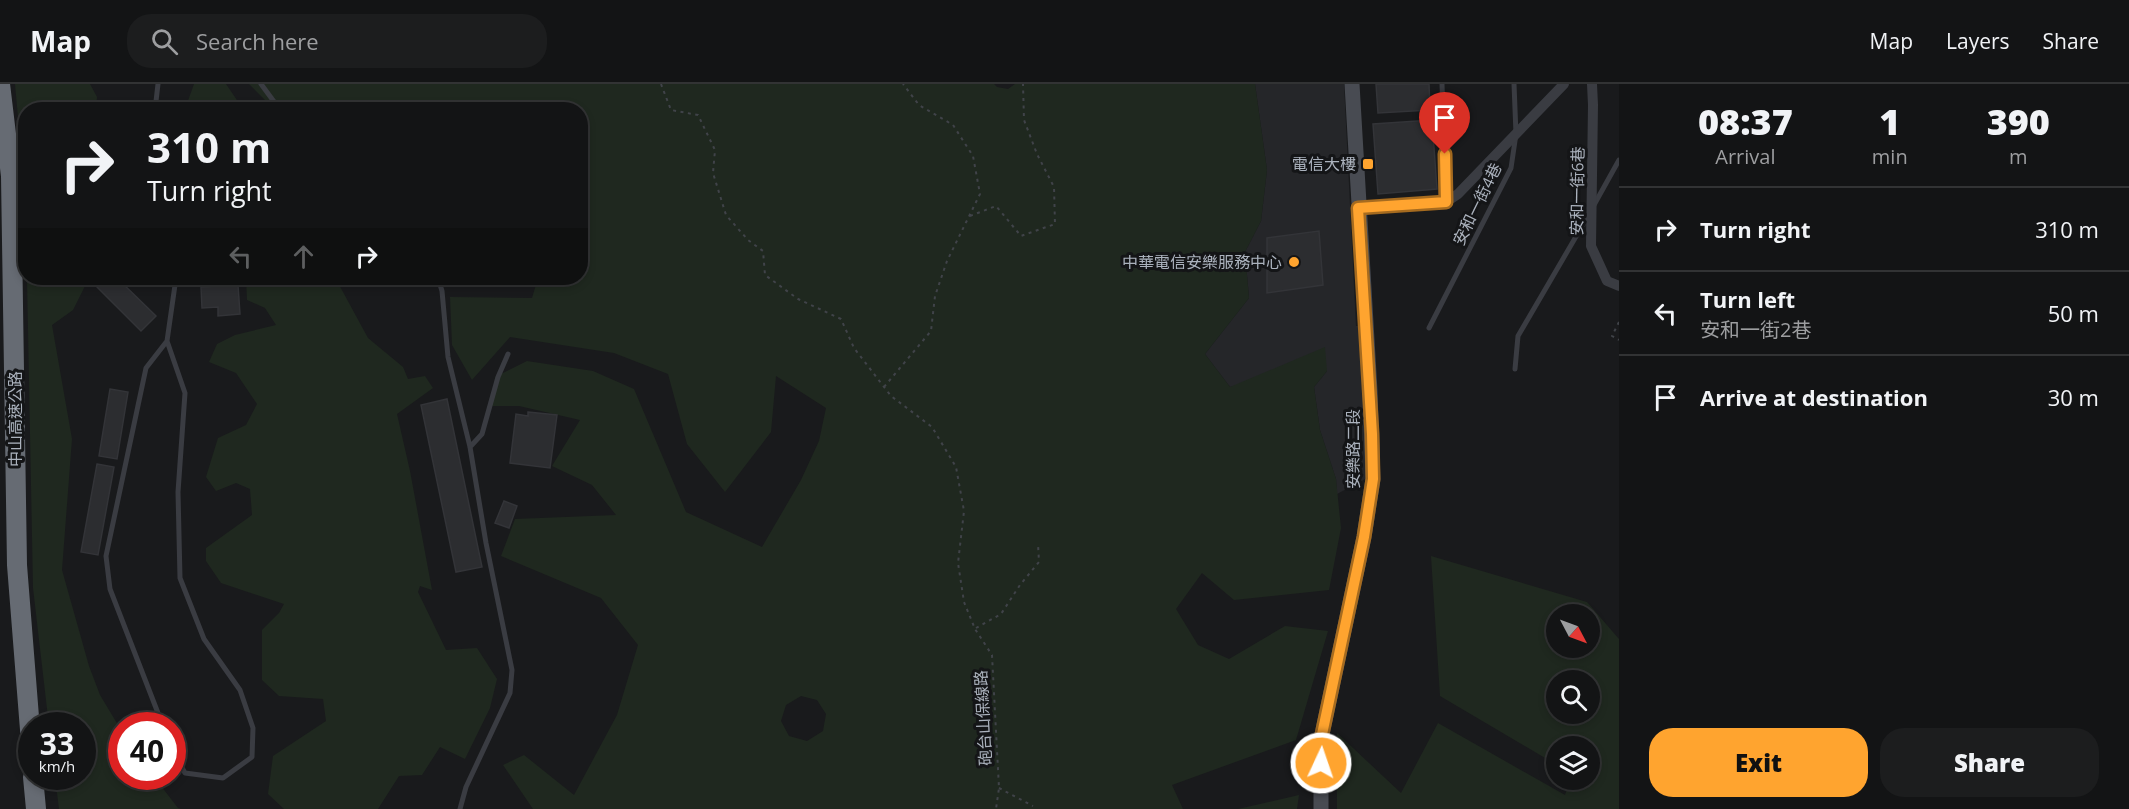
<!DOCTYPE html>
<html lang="en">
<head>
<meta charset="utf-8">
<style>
	body { margin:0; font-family:"Open Sans","Noto Sans TC",sans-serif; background:#1c1d1e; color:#f1f3f6; height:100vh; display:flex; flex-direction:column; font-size:22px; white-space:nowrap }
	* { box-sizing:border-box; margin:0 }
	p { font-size:20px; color:#9d9ea0 }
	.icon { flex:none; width:33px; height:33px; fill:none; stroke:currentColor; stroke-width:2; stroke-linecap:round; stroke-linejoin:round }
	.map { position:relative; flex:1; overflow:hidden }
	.side { display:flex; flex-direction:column; background:#131415; width:510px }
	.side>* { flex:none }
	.hud { position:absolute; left:18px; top:18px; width:570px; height:183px; border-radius:24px; box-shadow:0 3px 9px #0003,0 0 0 2px #323334; background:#131415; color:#f1f3f6; overflow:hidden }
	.needle { width:39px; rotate:131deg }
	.buttons { position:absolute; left:1546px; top:520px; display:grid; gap:12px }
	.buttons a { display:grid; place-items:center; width:54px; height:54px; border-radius:50%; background:#131415; box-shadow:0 3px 9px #0003,0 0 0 2px #323334; font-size:30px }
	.speed { position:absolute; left:18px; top:628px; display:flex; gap:12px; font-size:30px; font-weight:700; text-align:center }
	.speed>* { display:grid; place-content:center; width:78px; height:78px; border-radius:50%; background:#131415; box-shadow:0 3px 9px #0003,0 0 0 2px #323334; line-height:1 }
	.speed small { font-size:15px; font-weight:400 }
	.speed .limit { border:9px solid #d22; background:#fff; color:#111 }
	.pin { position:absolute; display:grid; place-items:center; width:51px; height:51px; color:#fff; margin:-62px -26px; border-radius:50% 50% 50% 0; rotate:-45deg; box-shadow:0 0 6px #0007 }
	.pin .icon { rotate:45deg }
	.me { position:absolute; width:66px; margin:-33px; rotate:3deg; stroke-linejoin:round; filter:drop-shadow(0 0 4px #0008) }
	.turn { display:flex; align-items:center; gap:21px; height:126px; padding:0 30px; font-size:27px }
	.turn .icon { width:78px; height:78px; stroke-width:2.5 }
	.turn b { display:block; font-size:42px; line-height:51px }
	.lanes { display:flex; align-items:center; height:57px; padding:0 30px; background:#0003; justify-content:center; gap:30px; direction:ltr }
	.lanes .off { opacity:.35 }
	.eta { display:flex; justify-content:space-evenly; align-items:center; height:102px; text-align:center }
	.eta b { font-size:36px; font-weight:800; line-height:42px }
	.cta { display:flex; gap:12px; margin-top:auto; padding:12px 30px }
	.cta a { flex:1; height:69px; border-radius:24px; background:#ffa42f; color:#111; font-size:24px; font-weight:800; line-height:69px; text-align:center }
	.cta a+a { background:#1c1d1e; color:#f1f3f6 }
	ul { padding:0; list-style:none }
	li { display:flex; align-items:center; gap:18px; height:84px; padding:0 30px; border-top:2px solid #323334 }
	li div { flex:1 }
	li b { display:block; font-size:22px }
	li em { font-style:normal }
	header { display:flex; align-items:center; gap:36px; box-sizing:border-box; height:84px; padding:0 30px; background:#131415; border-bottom:2px solid #323334 }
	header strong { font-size:28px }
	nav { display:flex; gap:33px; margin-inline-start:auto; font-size:21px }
	.search { width:420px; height:54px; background:#1c1d1e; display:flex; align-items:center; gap:15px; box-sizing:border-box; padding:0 21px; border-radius:24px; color:#9d9ea0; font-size:22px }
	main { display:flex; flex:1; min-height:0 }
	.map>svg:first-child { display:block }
	.built { fill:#252629 }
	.green { fill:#1f281f; fill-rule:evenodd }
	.building { fill:#2c2d30; stroke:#333438; stroke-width:1.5 }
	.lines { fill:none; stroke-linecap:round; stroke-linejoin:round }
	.path { stroke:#404349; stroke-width:2; stroke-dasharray:3 4.5; stroke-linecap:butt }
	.lane { stroke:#3a3c42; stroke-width:5 }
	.street { stroke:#3a3c42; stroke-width:10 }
	.secondary { stroke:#484b52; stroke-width:15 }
	.highway { stroke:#666b73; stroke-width:20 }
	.route-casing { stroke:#a66b1f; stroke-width:15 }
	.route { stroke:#ffa42f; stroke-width:10 }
	.poi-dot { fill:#ffa42f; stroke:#141517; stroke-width:2 }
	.labels { text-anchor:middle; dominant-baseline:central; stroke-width:6; stroke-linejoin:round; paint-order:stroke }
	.poi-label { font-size:16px; fill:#abb2bd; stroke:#141517; text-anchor:end }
	.street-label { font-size:16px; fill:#abb2bd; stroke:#141517 }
</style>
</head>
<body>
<header>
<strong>Map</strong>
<div class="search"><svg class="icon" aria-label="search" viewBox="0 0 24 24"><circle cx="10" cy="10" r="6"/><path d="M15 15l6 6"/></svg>Search here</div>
<nav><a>Map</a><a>Layers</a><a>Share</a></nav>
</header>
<main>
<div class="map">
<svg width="1619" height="725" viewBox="0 0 1619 725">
	<rect width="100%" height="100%" fill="#191a1c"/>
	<path class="built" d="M1255 0H1344L1356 242 1365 241 1371 392 1337 410 1336 395 1320 346 1314 303 1327 287 1230 303 1205 270 1249 214 1245 168 1261 137 1267 86Z"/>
	<path class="green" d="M15 0H90L97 13 96 25 26 26 25 110Z
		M194 0H226L243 25H185Z
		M249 0H994L997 3 1008 5 1015 0H1255L1267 86 1261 137 1245 168 1249 214 1205 270 1230 303 1325 263 1327 287 1314 303 1320 346 1336 395 1341 444 1329 506 1234 516 1202 489 1176 525 1198 561 1229 575 1285 542 1328 547 1296 656 1172 701 1183 725H533L503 681 524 671 574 711 617 631 638 561 601 514 501 472 515 435 616 431 592 401 552 382 580 336 519 322H492L495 293 527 277 593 287 634 305 686 428 762 463 801 396 819 357 826 324 776 292 771 348 725 408 687 360 668 290 614 269 510 253 472 296 452 261 450 213 532 214 538 194H580V26L274 25ZM801 612 817 616 826 630 823 647 807 657 789 652 781 637 786 621Z
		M27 194H89L73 226 52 241 72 355 62 486 89 582 100 611 121 646 122 693H154L178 724 181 725H59L55 693H82V642H49L33 504Z
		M246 194H332L337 197 368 254 403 283 408 295 425 292 433 304 397 330 410 387 432 506 420 502 418 508 446 566 477 564 497 595 490 624 465 675 440 663 422 691 399 692 378 725H284L268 710 273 672 326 637 323 615 279 612 262 596V546L279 529 284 520 221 499 206 477V464L252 431 250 405 236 399 216 407 206 393 218 354 246 341 257 320 236 289 209 278 217 260 235 251 276 241 265 224 247 216Z
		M1431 472 1587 518 1619 555V725H1337V649L1401 709 1438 639 1565 711 1570 696H1590V663H1557V681L1440 612ZM1557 531H1590V564H1557ZM1557 597H1590V630H1557Z
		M1299 711 1297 725H1238Z"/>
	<path class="building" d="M1376 0H1429L1430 26 1378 29Z
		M1432 36 1437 105 1378 110 1373 40Z
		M1319 147 1323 201 1267 209V154Z
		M104 194H117L156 232 141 247 96 202Z
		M238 201 240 230 218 232V223L202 224 201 203Z
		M110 305 128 308 117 375 99 372Z
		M447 315 482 483 456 488 421 321Z
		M528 328 557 331 550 384 510 379 516 330 528 332Z
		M97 380 114 383 98 471 81 468Z
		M504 417 517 422 509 444 495 439Z"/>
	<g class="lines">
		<path class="path" d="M661 0 671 26 698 31 715 66 713 89 726 131 748 156 763 167 765 191 798 215 841 235 854 264 891 312 932 343 956 383 964 427 958 479 964 518 975 545 992 571 999 704 996 725
			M970 132 996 122 1021 152 1055 140 1054 103 1037 70 1024 36 1023 0
			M1619 238 1612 252 1619 256
			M884 303 931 247 935 212 947 177 980 110 973 72 953 41 919 21 903 0
			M976 544 1001 530 1020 501 1039 478 1038 460
			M999 704 1033 722"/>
		<path class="lane" d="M261 0 275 19 282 26
			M1442 0 1446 118
			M155 26 158 0
			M1594 121 1619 76
			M438 194 442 207 448 273 470 363 486 459 512 586 510 609 466 703 460 725
			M1429 244 1511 84 1516 50 1514 0
			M1515 285 1518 252 1588 132
			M470 363 482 350 498 293 508 270
			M163 642 110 505 106 472 146 284 167 257
			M172 666 185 689 223 694 252 673 253 644 240 606 204 555 180 494 178 408 185 309 167 257 176 194"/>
		<path class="street" d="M1592 0 1593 21 1591 162 1607 197 1619 202
			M1358 124 1446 118 1458 110 1564 0"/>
		<path class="secondary" d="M1321 725V655L1364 453 1373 395 1370 307 1352 0"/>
		<path class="highway" d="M0 0 11 92 17 481 32 671
			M33 693 36 725"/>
	</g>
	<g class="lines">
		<defs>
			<path id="route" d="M1321 679V655L1364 453 1373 395 1372 350 1358 124 1446 118 1445 70"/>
		</defs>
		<use href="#route" class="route-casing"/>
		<use href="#route" class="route"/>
	</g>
	<g class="poi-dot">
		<rect x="1362" y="74" width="12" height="12" rx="3"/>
		<circle cx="1294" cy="178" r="6"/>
	</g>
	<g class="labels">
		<g class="poi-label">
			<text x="1356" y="80">電信大樓</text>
			<text x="1282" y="178">中華電信安樂服務中心</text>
		</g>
		<g class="street-label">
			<text transform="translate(1577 107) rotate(-89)">安和一街6巷</text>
			<text transform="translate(1477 120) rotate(-64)">安和一街4巷</text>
			<text transform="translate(15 335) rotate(-90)">中山高速公路</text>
			<text transform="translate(1353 365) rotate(-90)">安樂路二段</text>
			<text transform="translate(983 634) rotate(-93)">砲台山保線路</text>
		</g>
	</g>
</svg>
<div class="buttons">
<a><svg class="needle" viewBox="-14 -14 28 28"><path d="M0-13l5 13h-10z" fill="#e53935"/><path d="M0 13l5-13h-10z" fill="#9d9ea0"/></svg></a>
<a><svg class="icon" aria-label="search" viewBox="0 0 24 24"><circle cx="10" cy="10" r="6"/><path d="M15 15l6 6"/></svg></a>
<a><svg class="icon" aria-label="layers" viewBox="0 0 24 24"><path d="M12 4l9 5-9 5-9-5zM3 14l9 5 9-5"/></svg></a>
</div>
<div class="speed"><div>33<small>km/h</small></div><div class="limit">40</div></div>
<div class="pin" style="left:1445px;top:70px;background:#d93025"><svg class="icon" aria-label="arrive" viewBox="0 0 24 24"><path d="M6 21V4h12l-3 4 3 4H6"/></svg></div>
<svg class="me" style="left:1321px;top:679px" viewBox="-20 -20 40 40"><circle r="17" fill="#ffa42f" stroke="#fff" stroke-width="3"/><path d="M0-11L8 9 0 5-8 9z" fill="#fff"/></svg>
<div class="hud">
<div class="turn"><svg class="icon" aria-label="right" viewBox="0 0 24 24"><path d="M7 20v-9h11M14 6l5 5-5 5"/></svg><div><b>310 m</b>Turn right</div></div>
<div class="lanes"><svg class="icon off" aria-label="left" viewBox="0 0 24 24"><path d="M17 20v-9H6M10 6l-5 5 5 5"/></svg><svg class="icon off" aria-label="ahead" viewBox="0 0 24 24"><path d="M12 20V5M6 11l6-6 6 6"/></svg><svg class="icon" aria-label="right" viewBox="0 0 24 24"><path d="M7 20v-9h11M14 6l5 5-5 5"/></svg></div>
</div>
</div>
<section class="side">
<div class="eta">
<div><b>08:37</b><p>Arrival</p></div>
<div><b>1</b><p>min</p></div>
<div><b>390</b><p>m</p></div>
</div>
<ul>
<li><svg class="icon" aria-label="right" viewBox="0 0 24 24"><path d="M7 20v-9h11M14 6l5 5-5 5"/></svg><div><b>Turn right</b></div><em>310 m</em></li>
<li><svg class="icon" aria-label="left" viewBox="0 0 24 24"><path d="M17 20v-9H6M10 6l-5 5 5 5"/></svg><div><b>Turn left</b><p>安和一街2巷</p></div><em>50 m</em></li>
<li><svg class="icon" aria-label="arrive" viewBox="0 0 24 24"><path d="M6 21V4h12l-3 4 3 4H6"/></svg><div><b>Arrive at destination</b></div><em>30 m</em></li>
</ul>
<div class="cta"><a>Exit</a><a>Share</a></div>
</section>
</main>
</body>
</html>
